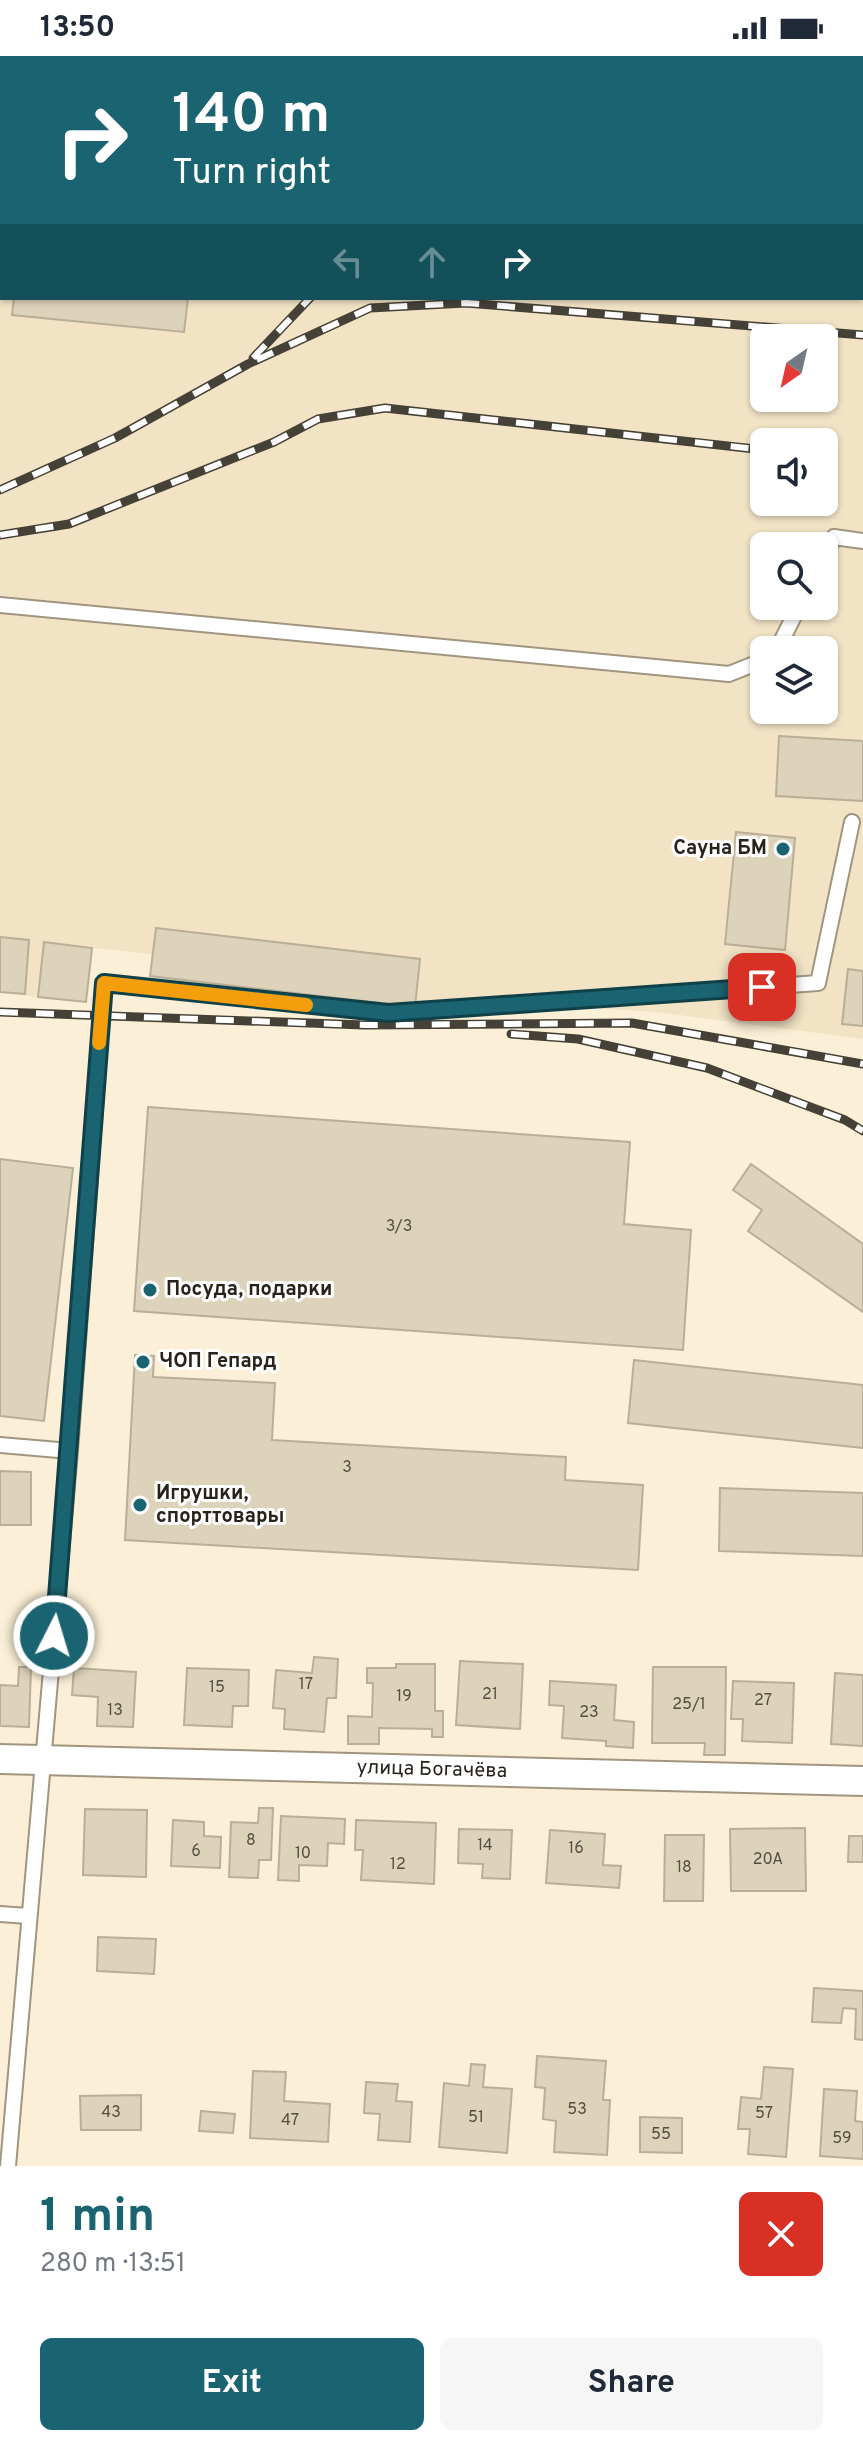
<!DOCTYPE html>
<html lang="en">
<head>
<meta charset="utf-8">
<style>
	body { margin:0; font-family:Overpass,sans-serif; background:#f6f6f7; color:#1f2937; height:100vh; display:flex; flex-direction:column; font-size:30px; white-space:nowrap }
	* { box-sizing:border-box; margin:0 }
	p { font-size:26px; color:#747a83 }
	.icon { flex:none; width:44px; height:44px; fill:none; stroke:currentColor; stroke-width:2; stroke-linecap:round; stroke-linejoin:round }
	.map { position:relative; height:2110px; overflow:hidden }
	.sheet { display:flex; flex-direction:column; background:#fff; flex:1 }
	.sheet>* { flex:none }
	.banner { position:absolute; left:0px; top:0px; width:864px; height:244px; box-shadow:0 2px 6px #0004; background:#196470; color:#fff; overflow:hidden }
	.needle { width:52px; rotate:214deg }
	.buttons { position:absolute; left:750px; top:268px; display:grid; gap:16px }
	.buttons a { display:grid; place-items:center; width:88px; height:88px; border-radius:12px; background:#fff; box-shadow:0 2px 6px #0004; font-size:40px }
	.pin { position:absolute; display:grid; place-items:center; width:68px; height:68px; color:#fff; margin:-34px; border-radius:16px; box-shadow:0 4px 12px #0006 }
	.me { position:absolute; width:88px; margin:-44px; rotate:5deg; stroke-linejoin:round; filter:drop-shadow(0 0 6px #0008) }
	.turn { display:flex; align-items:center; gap:28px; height:168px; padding:0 40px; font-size:36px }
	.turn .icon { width:104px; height:104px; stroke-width:2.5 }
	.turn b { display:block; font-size:56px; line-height:68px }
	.lanes { display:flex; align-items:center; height:76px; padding:0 40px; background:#0003; justify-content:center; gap:40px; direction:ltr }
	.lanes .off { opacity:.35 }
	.round { display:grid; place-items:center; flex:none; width:84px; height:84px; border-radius:12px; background:#f6f6f7 }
	.overview { display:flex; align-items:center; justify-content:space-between; height:136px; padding:0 40px }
	h1 { font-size:48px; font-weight:700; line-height:60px; color:#196470 }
	.cta { display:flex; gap:16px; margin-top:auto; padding:16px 40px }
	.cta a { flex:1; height:92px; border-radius:12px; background:#196470; color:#fff; font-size:32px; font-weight:700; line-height:92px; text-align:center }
	.cta a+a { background:#f6f6f7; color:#1f2937 }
	.status { display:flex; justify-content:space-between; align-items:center; height:56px; padding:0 40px; background:#fff; direction:ltr }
	.status svg { height:22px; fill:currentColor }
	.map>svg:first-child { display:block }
	.built { fill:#f1e3c4; fill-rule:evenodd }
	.building { fill:#ddd2ba; stroke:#b9ae97; stroke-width:2 }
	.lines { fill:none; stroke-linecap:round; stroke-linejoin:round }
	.lane-casing { stroke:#a0957f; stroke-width:18 }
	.street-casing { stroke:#a0957f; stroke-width:32 }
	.lane { stroke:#fff; stroke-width:14 }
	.street { stroke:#fff; stroke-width:28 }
	.rail-casing { stroke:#464136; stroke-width:9 }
	.rail { stroke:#fefefe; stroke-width:6; stroke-dasharray:18; stroke-linecap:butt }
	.route-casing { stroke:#104149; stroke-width:20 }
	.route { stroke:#196470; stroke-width:14 }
	.slow { stroke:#f59e0b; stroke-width:14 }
	.poi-dot { fill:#196470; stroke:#fefefe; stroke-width:3 }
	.labels { text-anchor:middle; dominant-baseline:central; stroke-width:6; stroke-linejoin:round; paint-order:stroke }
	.number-label { font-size:16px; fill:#544f42 }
	.poi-label { font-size:20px; font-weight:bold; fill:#27231a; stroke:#fefefe; text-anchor:start }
	.street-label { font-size:20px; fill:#27231a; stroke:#fefefe }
</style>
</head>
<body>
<div class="status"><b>13:50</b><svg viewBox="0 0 49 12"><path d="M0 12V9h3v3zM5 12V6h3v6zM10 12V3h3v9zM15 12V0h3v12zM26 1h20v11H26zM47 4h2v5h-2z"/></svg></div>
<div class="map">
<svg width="863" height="2110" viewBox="0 0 863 2110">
	<rect width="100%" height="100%" fill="#fbf0d7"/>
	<path class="built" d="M0 0H863V983L656 956 473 944 415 951 150 920 152 898 93 892 86 946 0 937ZM2 2H862V242H2ZM764 282H824V342H764ZM764 386H824V446H764ZM764 490H824V550H764ZM764 594H824V654H764Z"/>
	<path class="building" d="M42 0H421L41 2Z
		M14 242H188L184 276 12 259Z
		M779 680 863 685V745L776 740Z
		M736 776 795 782 785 894 725 888Z
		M156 872 420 903 415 951 150 920Z
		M0 881 29 884 25 938 0 936Z
		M44 886 92 892 86 946 38 941Z
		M848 913 863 915V970L842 968Z
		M148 1051 630 1086 624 1168 691 1174 683 1294 134 1255Z
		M0 1103 73 1112 44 1365 0 1360Z
		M751 1108 863 1188V1256L748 1175 762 1154 733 1134Z
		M135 1299 154 1300 153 1321 275 1327 272 1384 566 1401 565 1424 643 1429 638 1514 125 1484Z
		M634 1304 863 1329V1392L628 1367Z
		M0 1415 31 1416V1469H0Z
		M720 1432 863 1437V1500L719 1495Z
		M314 1601 338 1603 336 1642H327L324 1676 284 1673 285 1653 273 1652 276 1614 312 1617Z
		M460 1605 523 1608 520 1673 456 1669Z
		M396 1608H435V1655H443V1681H432V1673L379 1672V1688H348V1660L372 1661 373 1627H367V1612H396Z
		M19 1611H31L29 1671 0 1670V1629L18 1630Z
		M653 1611H726L725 1699H704L705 1687H652Z
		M74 1612 136 1616 133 1671 97 1670 98 1641 72 1639Z
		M187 1612 249 1614 248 1650H233L232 1671 184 1669Z
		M835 1617 863 1619V1690L831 1688Z
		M550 1625 616 1629 614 1664 634 1666 633 1692 606 1690V1685L562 1682 564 1650 549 1649Z
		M733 1625 794 1627 792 1687 742 1685 743 1663H731Z
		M259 1752H273L271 1804H259L258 1822 229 1821 231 1766 258 1767Z
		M85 1753 147 1754 146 1821 83 1819Z
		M281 1760 345 1763 344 1788 328 1787 327 1810 299 1809V1825L278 1824Z
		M173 1764 204 1766V1780L221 1781 220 1812 171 1810Z
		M356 1764 436 1767 434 1828 361 1824 363 1794H355Z
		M805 1772 806 1835H731L730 1773Z
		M459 1773 512 1774 510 1823 482 1822 483 1808 458 1807Z
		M550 1774 605 1778 603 1809 621 1810 619 1832 546 1827Z
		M665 1779H704L703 1845H664Z
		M849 1780H863V1806H848Z
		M98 1881 156 1883 154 1918 97 1915Z
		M814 1932 863 1935V1984L855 1983 856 1953 843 1952 841 1967 812 1966Z
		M537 2000 606 2005 603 2044H610L607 2099 554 2096 556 2065 543 2063 545 2032 535 2031Z
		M471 2008 485 2009 483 2031 512 2033 507 2097 439 2091 444 2027 469 2030Z
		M764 2011 793 2013 786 2101 748 2098 750 2073H738L741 2041 761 2043Z
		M253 2015 286 2016 284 2045 330 2048 328 2086 250 2082Z
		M366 2026 398 2028 396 2045 412 2046 410 2086 378 2084 380 2058 364 2057Z
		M824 2033 857 2035 855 2065 863 2066V2103L820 2100Z
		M141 2039V2074H81L80 2040Z
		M201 2055 235 2058 233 2077 199 2075Z
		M640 2061 682 2062V2097L640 2096Z"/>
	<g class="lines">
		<defs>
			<path id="lane" d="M600 2 601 0
				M862 8H863
				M0 113H2
				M824 502 834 481 863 485
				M0 549 729 618 764 604
				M777 594 799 550
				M0 1389 70 1395
				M0 1858 28 1860
				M8 2110 70 1395 104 927 388 957 818 927 852 766"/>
			<g id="street">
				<path id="s1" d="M0 1703 863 1725"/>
			</g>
		</defs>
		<use href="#lane" class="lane-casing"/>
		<use href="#street" class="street-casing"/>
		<use href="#lane" class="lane"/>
		<use href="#street" class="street"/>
		<defs>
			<path id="rail" d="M505 2 506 0
				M253 302 310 242
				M0 434 115 382 248 308 370 252 466 247 863 279
				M0 479 69 468 274 386 318 363 385 352 764 394
				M0 956 364 969 632 967 863 1008
				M511 978 578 983 707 1012 845 1064 863 1075"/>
		</defs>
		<use href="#rail" class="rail-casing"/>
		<use href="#rail" class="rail"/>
	</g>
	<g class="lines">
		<defs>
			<path id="route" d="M54 1580 104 927 388 957 762 931"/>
		</defs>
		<use href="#route" class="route-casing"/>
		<use href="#route" class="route"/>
		<path class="slow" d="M99 987 104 927 306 949"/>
	</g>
	<g class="poi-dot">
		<circle cx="783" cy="793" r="8"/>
		<circle cx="150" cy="1234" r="8"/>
		<circle cx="143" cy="1306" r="8"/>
		<circle cx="140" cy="1449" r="8"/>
	</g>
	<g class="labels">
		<g class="number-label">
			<text x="399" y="1171">3/3</text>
			<text x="347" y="1412">3</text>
			<text x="306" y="1629">17</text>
			<text x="217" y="1632">15</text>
			<text x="490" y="1639">21</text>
			<text x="404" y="1641">19</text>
			<text x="763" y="1645">27</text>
			<text x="689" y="1649">25/1</text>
			<text x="115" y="1655">13</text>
			<text x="589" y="1657">23</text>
			<text x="251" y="1785">8</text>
			<text x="485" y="1790">14</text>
			<text x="576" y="1793">16</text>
			<text x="196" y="1796">6</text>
			<text x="303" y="1798">10</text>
			<text x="768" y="1804">20А</text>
			<text x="398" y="1809">12</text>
			<text x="684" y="1812">18</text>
			<text x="577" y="2054">53</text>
			<text x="111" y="2057">43</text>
			<text x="764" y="2058">57</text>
			<text x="476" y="2062">51</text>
			<text x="290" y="2065">47</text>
			<text x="661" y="2079">55</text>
			<text x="842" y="2083">59</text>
		</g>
		<g class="poi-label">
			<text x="767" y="793" text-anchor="end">Сауна БМ</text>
			<text x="166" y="1234">Посуда, подарки</text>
			<text x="159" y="1306">ЧОП Гепард</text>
			<text x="156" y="1438">Игрушки,<tspan x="156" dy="23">спорттовары</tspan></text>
		</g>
		<g class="street-label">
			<text stroke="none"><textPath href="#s1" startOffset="432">улица Богачёва</textPath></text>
		</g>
	</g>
</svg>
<div class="buttons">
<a><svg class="needle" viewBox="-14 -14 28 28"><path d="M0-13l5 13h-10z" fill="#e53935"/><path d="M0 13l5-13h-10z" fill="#747a83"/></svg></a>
<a><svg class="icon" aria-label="sound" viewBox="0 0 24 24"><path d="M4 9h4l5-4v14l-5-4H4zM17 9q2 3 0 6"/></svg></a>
<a><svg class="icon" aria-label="search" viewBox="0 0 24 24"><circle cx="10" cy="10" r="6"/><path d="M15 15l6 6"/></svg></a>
<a><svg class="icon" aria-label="layers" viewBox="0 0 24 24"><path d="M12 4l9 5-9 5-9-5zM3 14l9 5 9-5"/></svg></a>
</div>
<div class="pin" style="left:762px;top:931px;background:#d93025"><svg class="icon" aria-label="arrive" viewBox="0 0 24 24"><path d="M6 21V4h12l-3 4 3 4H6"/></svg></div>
<svg class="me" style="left:54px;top:1580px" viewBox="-20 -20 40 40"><circle r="17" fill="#196470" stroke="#fff" stroke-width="3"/><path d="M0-11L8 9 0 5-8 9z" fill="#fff"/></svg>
<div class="banner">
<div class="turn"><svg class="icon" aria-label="right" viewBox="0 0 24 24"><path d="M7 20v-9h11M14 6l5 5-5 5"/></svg><div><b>140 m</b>Turn right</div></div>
<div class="lanes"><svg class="icon off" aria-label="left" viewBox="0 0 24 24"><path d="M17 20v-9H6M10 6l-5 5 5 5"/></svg><svg class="icon off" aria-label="ahead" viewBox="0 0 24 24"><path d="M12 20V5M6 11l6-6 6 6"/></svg><svg class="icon" aria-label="right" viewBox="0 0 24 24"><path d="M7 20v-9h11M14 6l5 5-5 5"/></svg></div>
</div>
</div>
<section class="sheet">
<div class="overview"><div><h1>1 min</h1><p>280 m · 13:51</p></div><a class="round" style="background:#d93025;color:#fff"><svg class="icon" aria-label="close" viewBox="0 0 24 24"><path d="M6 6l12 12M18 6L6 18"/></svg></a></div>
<div class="cta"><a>Exit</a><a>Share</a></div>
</section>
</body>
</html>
